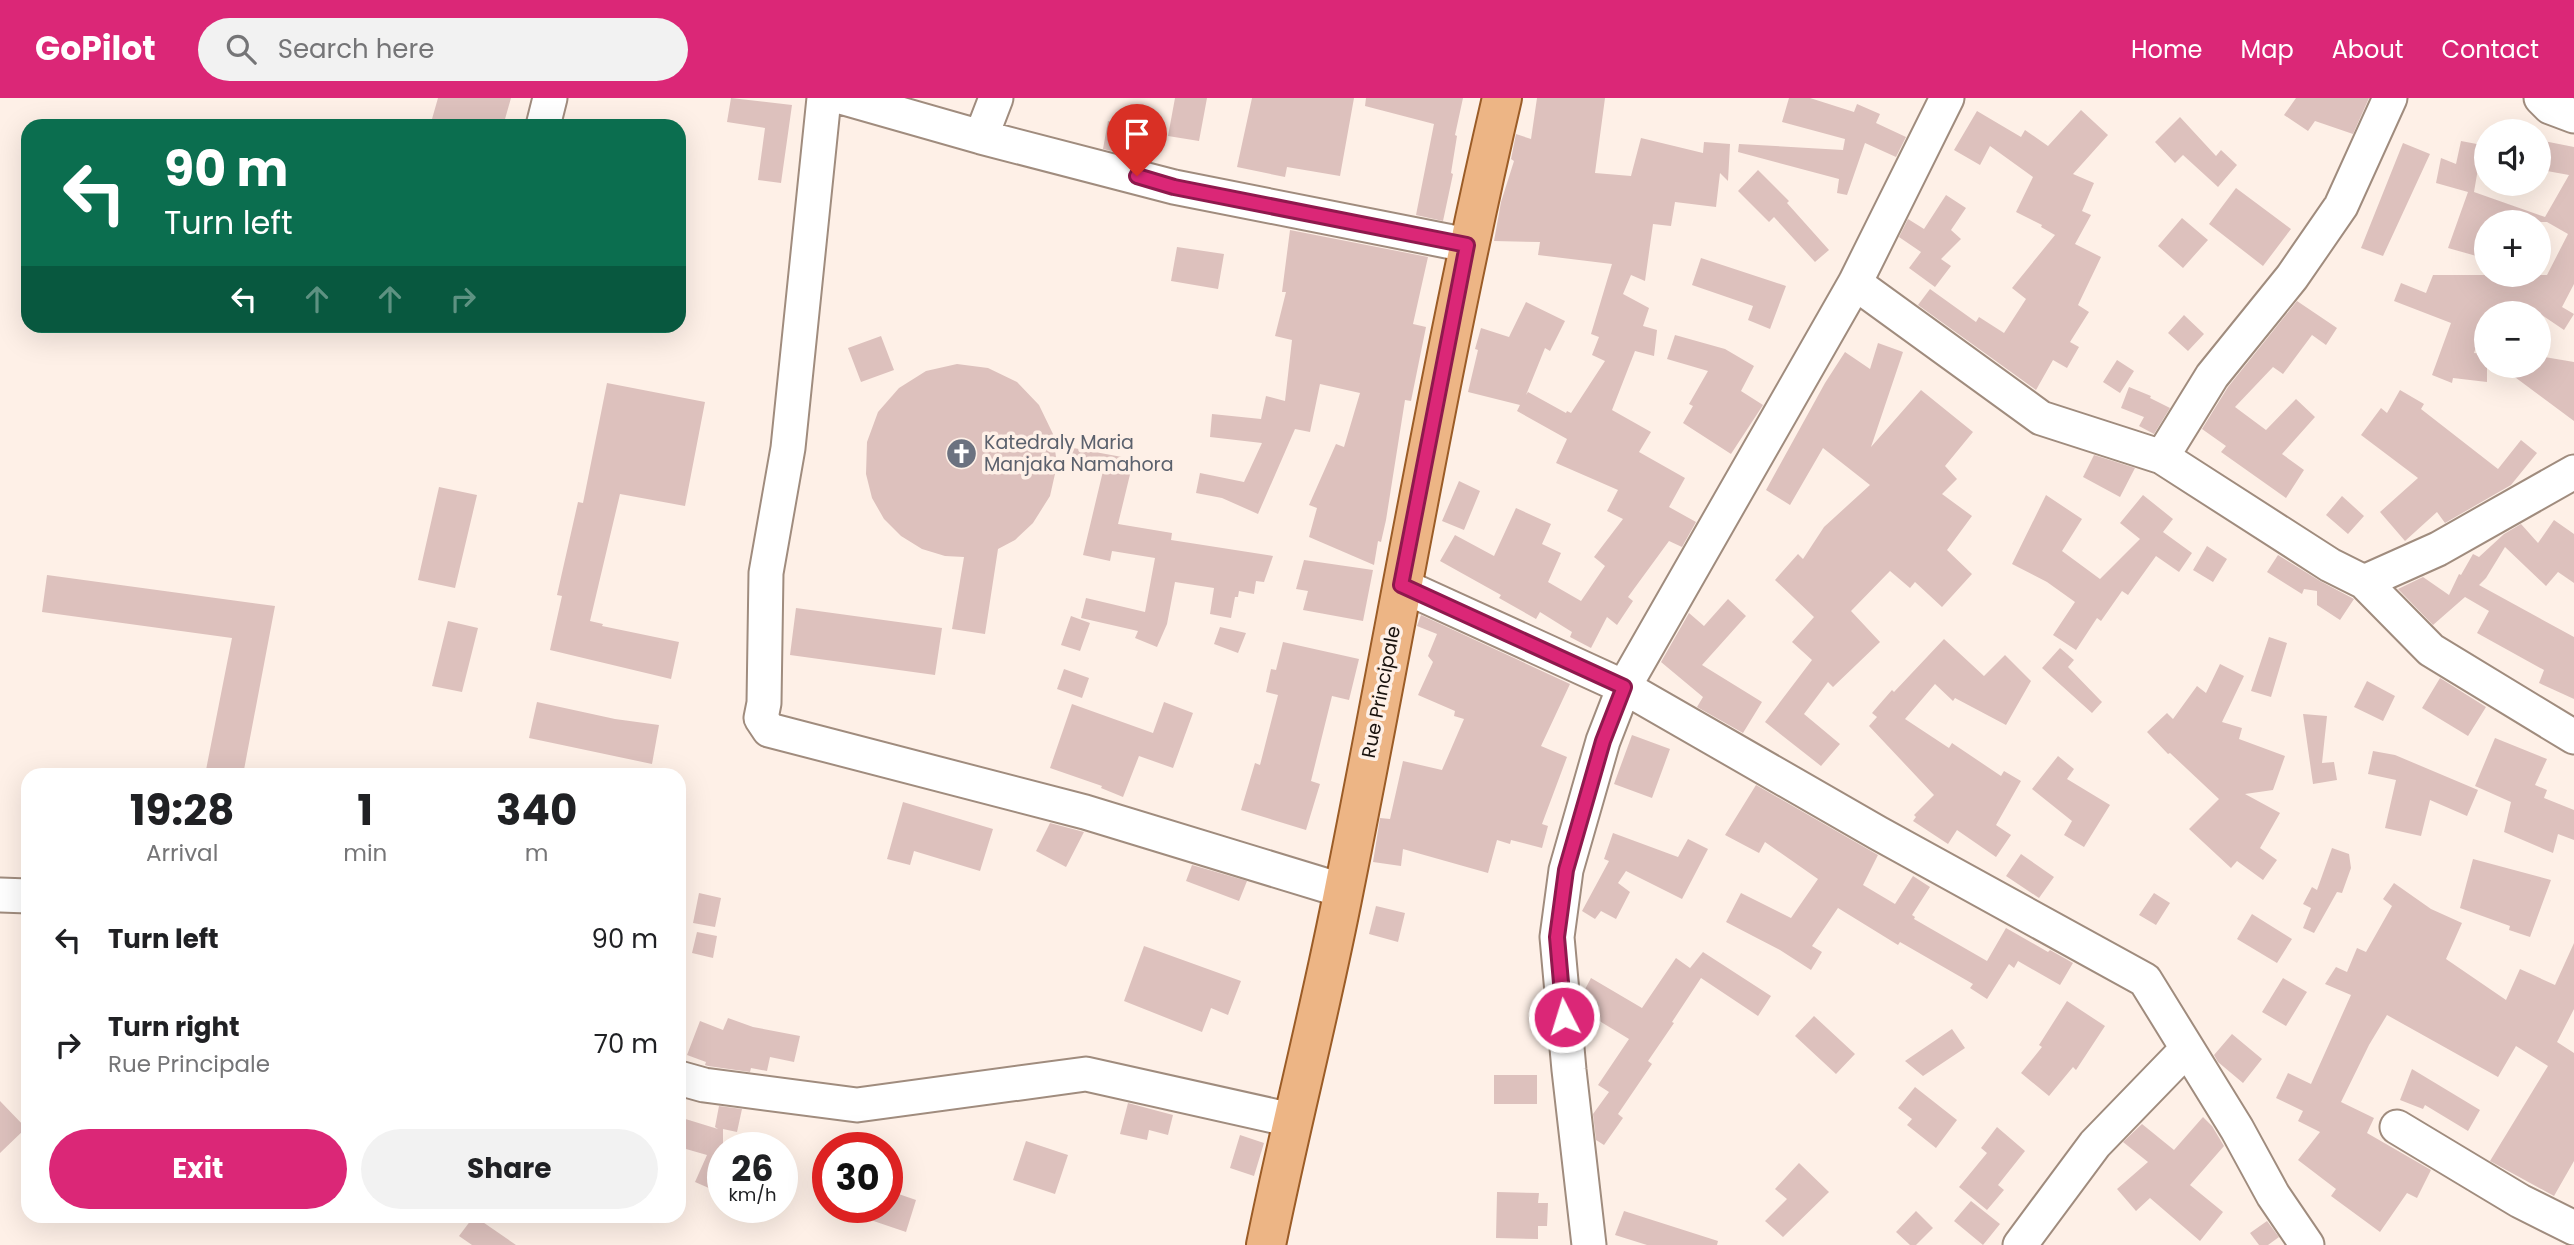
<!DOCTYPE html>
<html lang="en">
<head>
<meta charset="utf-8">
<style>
	body { margin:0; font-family:Poppins,sans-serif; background:#f2f2f2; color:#202124; height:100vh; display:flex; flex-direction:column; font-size:26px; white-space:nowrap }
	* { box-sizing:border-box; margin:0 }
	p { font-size:23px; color:#757577 }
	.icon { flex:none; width:38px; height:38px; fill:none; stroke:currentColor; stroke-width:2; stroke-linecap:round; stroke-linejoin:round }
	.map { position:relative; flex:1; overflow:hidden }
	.panel { position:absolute; left:21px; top:670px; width:665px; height:455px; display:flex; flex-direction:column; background:#fff; border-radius:21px; box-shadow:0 7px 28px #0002 }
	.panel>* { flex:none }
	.top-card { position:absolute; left:21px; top:21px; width:665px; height:214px; border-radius:21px; box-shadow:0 7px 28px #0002; background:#0b6e4f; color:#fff; overflow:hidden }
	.controls { position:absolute; left:2474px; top:21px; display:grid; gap:14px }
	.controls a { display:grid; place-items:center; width:77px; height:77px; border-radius:50%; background:#fff; box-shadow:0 7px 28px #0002; font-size:35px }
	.speed { position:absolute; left:707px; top:1034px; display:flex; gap:14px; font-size:35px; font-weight:700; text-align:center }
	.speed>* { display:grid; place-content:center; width:91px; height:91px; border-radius:50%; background:#fff; box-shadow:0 7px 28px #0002; line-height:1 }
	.speed small { font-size:18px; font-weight:400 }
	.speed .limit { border:10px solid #d22; background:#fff; color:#111 }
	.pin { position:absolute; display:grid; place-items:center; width:60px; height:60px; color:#fff; margin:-72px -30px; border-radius:50% 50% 50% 0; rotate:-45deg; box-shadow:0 0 7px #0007 }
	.pin .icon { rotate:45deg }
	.me { position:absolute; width:77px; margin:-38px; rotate:355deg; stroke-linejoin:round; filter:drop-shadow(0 0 5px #0008) }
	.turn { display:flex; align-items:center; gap:24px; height:147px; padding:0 28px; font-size:32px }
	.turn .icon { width:91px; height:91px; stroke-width:2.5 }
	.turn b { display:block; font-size:49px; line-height:60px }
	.lanes { display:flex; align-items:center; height:66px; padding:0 28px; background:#0003; justify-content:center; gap:35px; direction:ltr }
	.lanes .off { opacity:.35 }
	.eta { display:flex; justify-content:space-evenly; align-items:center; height:119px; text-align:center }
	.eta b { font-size:42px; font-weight:700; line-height:49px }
	.button { display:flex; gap:14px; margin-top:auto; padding:14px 28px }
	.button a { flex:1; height:80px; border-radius:42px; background:#db2777; color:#fff; font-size:28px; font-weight:700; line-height:80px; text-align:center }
	.button a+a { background:#f2f2f2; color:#202124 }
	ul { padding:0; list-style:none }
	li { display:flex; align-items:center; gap:21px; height:105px; padding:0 28px }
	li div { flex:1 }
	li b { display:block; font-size:26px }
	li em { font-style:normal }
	header { display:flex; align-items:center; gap:42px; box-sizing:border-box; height:98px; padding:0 35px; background:#db2777; color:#fff }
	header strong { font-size:33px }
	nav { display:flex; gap:38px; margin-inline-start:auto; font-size:24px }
	.search { width:490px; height:63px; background:#f2f2f2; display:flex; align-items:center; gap:18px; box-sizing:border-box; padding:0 24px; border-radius:38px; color:#757577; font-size:26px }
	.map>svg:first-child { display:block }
	.building { fill:#ddc1bd }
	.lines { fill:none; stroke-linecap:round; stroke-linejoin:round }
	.minor-casing { stroke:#a08c7e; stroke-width:37 }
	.major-casing { stroke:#9b5c27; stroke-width:42 }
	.minor { stroke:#fff; stroke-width:33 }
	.major { stroke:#edb585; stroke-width:38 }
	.route-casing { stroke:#8e194d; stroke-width:18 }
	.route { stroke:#db2777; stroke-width:12 }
	.labels { text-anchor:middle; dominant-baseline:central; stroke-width:7; stroke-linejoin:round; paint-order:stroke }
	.worship-label { font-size:19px; fill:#5b616d; stroke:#fef0e7; text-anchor:start }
	.street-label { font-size:19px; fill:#1a130e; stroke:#fef0e7 }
</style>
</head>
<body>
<header>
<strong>GoPilot</strong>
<div class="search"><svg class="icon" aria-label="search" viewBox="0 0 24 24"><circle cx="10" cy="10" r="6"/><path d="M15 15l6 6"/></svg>Search here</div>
<nav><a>Home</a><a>Map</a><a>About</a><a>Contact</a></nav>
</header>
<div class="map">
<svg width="2574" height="1147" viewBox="0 0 2574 1147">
	<rect width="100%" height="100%" fill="#fef0e7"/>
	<path class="building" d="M438 0H511L503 28H430Z
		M731 0 792 7 781 85 758 82 765 30 727 24Z
		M1175 0H1207L1199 43 1168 38Z
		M1252 0H1354L1340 78 1287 69 1285 79 1237 69Z
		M1366 0H1463L1455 37 1457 38 1451 75 1453 76 1443 123 1416 117 1434 26 1365 8Z
		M1537 0H1605L1595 75 1631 78 1641 40 1703 55 1704 44 1730 46 1728 83 1720 75 1716 109 1675 104 1671 128 1653 126 1645 183 1631 177 1623 196 1649 210 1643 228 1657 232 1654 258 1635 253 1612 312 1651 334 1639 354 1685 380 1669 409 1696 424 1682 449 1669 443 1628 499 1633 503 1617 527 1607 519 1591 550 1570 539 1572 534 1540 514 1536 521 1499 500 1501 497 1440 463 1455 437 1494 458 1516 410 1551 426 1542 446 1561 455 1548 484 1581 503 1605 468 1594 459 1623 421 1607 413 1618 392 1556 365 1567 341 1517 313 1520 307 1468 294 1478 252 1475 251 1481 230 1509 239 1526 204 1565 223 1550 253 1545 250 1526 297 1528 294 1566 315 1567 313 1571 315 1605 263 1592 257 1599 239 1591 236 1612 166 1538 157 1540 144 1494 143 1501 104 1514 63 1511 61 1516 36 1531 41Z
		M1789 0H1810L1854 14 1857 6 1880 16 1876 25 1906 39 1896 59 1865 45 1847 97 1837 95 1839 81 1738 54 1739 46 1843 52 1845 41 1782 24Z
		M2296 0H2369L2353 36 2315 23 2308 33 2284 17Z
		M2081 12 2108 37 2073 76 2094 85 2082 113 2091 117 2075 146 2101 159 2078 207 2089 214 2070 244 2079 249 2067 270 2053 262 2036 292 1918 207 1930 191 1976 224 1979 219 2004 235 2026 201 2012 190 2055 137 2041 129 2042 127 2016 114 2033 79 1990 48 1980 67 1954 52 1977 13 2021 39 2025 32 2048 48Z
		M2180 19 2216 58 2221 52 2237 67 2218 89 2183 57 2175 65 2155 44Z
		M1108 23 1141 30 1136 59 1103 51Z
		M2539 42 2574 49V186L2562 209 2574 216 2564 232 2539 215H2487L2474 255 2487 256V284L2453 280 2452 285 2432 277 2451 225 2394 203 2401 185 2426 195 2433 177H2547L2568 136 2547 124H2487V161L2448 150 2468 94 2436 85 2441 60 2456 66 2461 43 2482 47 2474 94 2545 119 2569 77 2547 73 2549 64 2539 62Z
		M2403 45 2430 56 2383 158 2361 150Z
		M1758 72 1789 103 1787 105 1829 152 1815 164 1774 119 1769 124 1738 93Z
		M2236 90 2291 131 2263 168 2209 126Z
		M1946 97 1966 110 1951 132 1961 141 1941 161 1951 168 1935 189 1909 170 1921 154 1899 139 1908 121 1924 131Z
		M2182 120 2208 142 2183 170 2158 148Z
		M1290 132 1428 159 1413 226 1426 229 1411 303 1405 302 1386 422 1381 444 1378 443 1374 467 1309 439 1317 410 1309 407 1336 346 1344 349 1360 295 1320 286 1310 334 1295 331 1258 416 1222 400 1196 395 1200 375 1244 384 1262 345 1210 339 1212 316 1261 321 1266 298 1285 303 1292 242 1275 238 1286 194H1282Z
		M1177 149 1224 156 1218 191 1171 183Z
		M1701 160 1786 188 1770 231 1748 222 1753 208 1692 187Z
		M2297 203 2337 230 2326 247 2312 237 2283 276 2273 269 2235 309 2266 332 2296 301 2315 319 2282 356 2304 372 2286 400 2221 354 2226 348 2202 331 2228 289Z
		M2184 217 2204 236 2188 253 2168 235Z
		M1675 237 1725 251 1754 268 1741 293 1763 307 1731 356 1683 325 1693 308 1689 306 1708 273 1667 261Z
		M881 238 894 272 861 284 848 250Z
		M1878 245 1903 254 1871 349 1921 292 1973 334 1945 368 1957 381 1942 396 1972 418 1947 452 1972 476 1942 509 1915 484 1910 490 1890 473 1851 513 1880 544 1833 589 1828 584 1804 616 1840 646 1821 668 1765 624 1812 562 1792 544 1814 519 1775 482 1798 456 1803 461 1824 429 1870 387 1823 350 1790 407 1766 392 1825 285 1845 254 1870 271Z
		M2539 258 2574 264V323L2500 268H2539Z
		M2117 262 2134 273 2120 295 2103 284Z
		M957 266 988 270 1017 284 1039 307 1053 336 1057 367 1050 398 1033 425 1015 442 998 451 985 536 952 531 964 459 945 458 922 451 901 438 884 421 872 400 866 376 867 344 878 314 899 290 926 273Z
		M607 285 705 304 685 408 620 396 590 523 603 526 602 528 679 544 671 581 550 552 562 498 557 497 578 404 583 405Z
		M2129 289 2151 298 2150 300 2170 310 2154 336 2139 328 2144 319 2121 310Z
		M2400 292 2424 306 2421 311 2498 371 2521 342 2537 355 2511 387 2445 425 2437 414 2405 443 2380 414 2418 380 2361 337 2381 310 2387 315Z
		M1068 349 1122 359 1133 364 1118 426 1172 435 1171 442 1273 458 1264 484 1256 483 1254 496 1239 493 1238 499H1235L1231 520 1210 516 1214 490 1175 484 1167 526 1157 549 1135 540 1138 533 1081 520 1086 500 1145 514 1155 460 1112 453 1110 463 1083 457 1103 373 1066 357Z
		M2094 357 2135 370 2120 399 2083 379Z
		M1459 383 1480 393 1464 432 1442 423Z
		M439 389 477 397 455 490 418 482Z
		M2046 397 2082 421 2062 453 2100 481 2140 441 2120 425 2143 397 2173 421 2163 434 2192 455 2179 474 2156 458 2128 497 2122 493 2101 523 2097 520 2076 552 2053 537 2075 504 2047 484 2012 466Z
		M2342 398 2364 418 2348 436 2326 417Z
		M2554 422 2574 436V485L2558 474 2546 488 2505 449 2486 480 2479 487 2574 539V601L2539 585 2544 572 2477 535 2489 513 2465 499 2433 527 2398 491 2423 479 2449 497 2459 476 2461 477 2473 456 2479 459 2504 436 2521 426 2538 445Z
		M2207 448 2227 461 2213 484 2193 472Z
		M2278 457 2320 483 2354 501 2340 522 2317 507V493L2304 491 2302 496 2267 474Z
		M1304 462 1373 472 1363 523 1303 512 1308 493 1296 491Z
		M47 477 275 508 243 677H205L232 540 42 514Z
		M1728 501 1746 518 1702 567 1762 604 1743 635 1697 609 1703 599 1661 564 1689 515 1704 528Z
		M796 510 942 530 935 577 790 557Z
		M1421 517 1570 586 1541 648 1567 659 1542 726 1548 728 1542 750 1511 742 1510 746 1497 742 1488 775 1403 751 1401 768 1373 764 1380 720 1390 721 1403 663 1442 672 1464 621 1454 618 1455 613 1418 597 1433 564 1428 558 1437 536 1417 528Z
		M1071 518 1090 525 1080 553 1061 547Z
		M448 523 478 530 462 594 432 588Z
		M1220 529 1246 535 1238 555 1214 546Z
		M2269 539 2287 545 2271 599 2251 593Z
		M1944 541 1984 578 2005 557 2031 583 2006 627 1955 600 1953 603 1935 586 1905 621 1949 650 1952 645 2001 678 2004 673 2021 683 1996 727 2011 737 1996 759 1957 732 1948 746 1913 723 1916 719 1914 717 1934 697 1869 628 1877 619 1872 615 1892 592 1894 594Z
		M1283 544 1359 561 1349 602 1332 598 1311 683 1320 686 1306 732 1241 712 1255 665 1260 667 1278 597 1266 594 1271 571 1276 572Z
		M2060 550 2074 562 2068 569 2102 604 2092 615 2042 570Z
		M2220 566 2244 578 2222 624 2242 630 2239 641 2285 658 2273 692 2245 696 2280 715 2260 750 2277 762 2263 782 2237 763 2231 770 2189 731 2219 701 2170 655 2168 656 2147 634 2167 615 2173 621 2197 588 2206 595Z
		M1064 571 1089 580 1082 600 1057 591Z
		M2440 580 2486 609 2468 638 2422 610Z
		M2367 583 2395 598 2383 623 2354 609Z
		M537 604 615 621 659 627 652 666 529 640Z
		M1164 604 1193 615 1173 670 1139 658 1123 699 1101 690 1102 688 1050 670 1072 606 1153 635Z
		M2303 616 2327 618 2322 665 2334 664 2337 682 2313 686Z
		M1632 637 1670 651 1652 700 1614 686Z
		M2495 640 2547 661 2535 687 2547 692 2544 700 2574 712V742L2558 736 2553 755 2504 734 2511 704 2475 688Z
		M2373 653 2395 657 2478 692 2467 718 2430 702 2421 738 2385 730 2396 682 2368 676Z
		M2058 658 2074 671 2067 681 2110 707 2084 749 2064 737 2072 723 2032 691Z
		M1756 687 1878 757 1863 787 1895 806 1913 778 1930 789 1912 817 1915 819 1914 821 1987 863 2006 830 2048 854 2050 852 2073 865 2060 887 2018 863 2014 870 2009 866 1987 901 1970 890 1973 886 1900 844 1898 847 1838 810 1812 848 1822 854 1811 872 1780 852 1726 824 1741 795 1791 820 1818 781 1765 744 1759 755 1725 737Z
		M903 704 993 731 980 773 914 753 910 767 887 761Z
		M1050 725 1084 734 1066 769 1036 753Z
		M1613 735 1678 759 1688 741 1708 751 1682 801 1626 773 1618 785 1630 794 1616 821 1601 813 1595 821 1582 813 1609 763 1604 761Z
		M2332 750 2349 756 2351 770 2342 795 2337 794 2314 835 2303 830 2311 810 2303 806 2312 789 2317 792Z
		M2021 756 2054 779 2039 800 2006 778Z
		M2473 761 2551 782 2530 839 2509 832 2510 828 2460 810Z
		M1192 767 1247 783 1239 803 1186 783Z
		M2394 785 2431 811 2462 825 2446 861 2506 902 2520 871 2555 887 2574 845V911L2557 944 2574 955V1063L2554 1098 2490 1063 2548 968 2516 948 2498 979 2387 917 2369 947 2341 1004 2374 1020 2367 1035 2431 1072 2417 1100 2407 1095 2380 1134 2331 1098 2336 1091 2298 1062 2320 1034 2298 1023 2303 1013 2276 1000 2288 975 2311 986 2351 897 2325 886 2336 869 2347 874 2357 850 2366 854 2392 808 2383 801Z
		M699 795 721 800 715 829 693 825Z
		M2154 795 2170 805 2156 827 2139 817Z
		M1376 808 1405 815 1398 844 1369 836Z
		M2252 816 2292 841 2277 865 2237 841Z
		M697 834 717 838 713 860 692 855Z
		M1144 848 1241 883 1228 917 1211 910 1202 934 1124 903Z
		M1703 854 1771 898 1758 918 1701 880 1672 924 1674 925 1648 963 1652 966 1618 1016 1623 1020 1604 1047 1596 1042 1593 1016 1609 994 1598 987 1629 941 1583 913 1582 897 1591 880 1642 910 1676 860 1690 870Z
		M2283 880 2307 894 2286 928 2262 914Z
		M2067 903 2105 928 2076 972 2073 969 2049 998 2021 975 2042 949 2039 947Z
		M1814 918 1855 956 1836 976 1795 938Z
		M728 920 753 929 800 938 794 964 770 959 767 973 751 970 750 974 708 968 705 967 706 964 687 957 700 923 723 932Z
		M1952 931 1965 950 1923 978 1905 963Z
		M2232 936 2262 961 2243 985 2218 964 2214 957Z
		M2412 971 2480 1012 2468 1033 2425 1007 2423 1011 2400 1002Z
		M1494 977H1537V1006H1494Z
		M1915 989 1957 1022 1936 1050 1907 1027 1912 1021 1898 1010Z
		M0 1003 26 1030 0 1055Z
		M1128 1005 1173 1017 1168 1037 1149 1032 1147 1042 1120 1036Z
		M719 1008 742 1011 737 1034 723 1031V1083L718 1094 695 1084 707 1057 679 1049V1019L718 1031 715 1029Z
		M2203 1019 2212 1028 2224 1048 2190 1087 2223 1114 2200 1143 2150 1100 2136 1113 2117 1091 2148 1064 2123 1044 2142 1026 2174 1052Z
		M1997 1029 2025 1053 1998 1087 2004 1092 1987 1112 1959 1089 1987 1055 1981 1050Z
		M1240 1037 1264 1045 1254 1078 1230 1070Z
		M1026 1043 1068 1057 1055 1096 1013 1082Z
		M1799 1065 1829 1094 1783 1139 1765 1123 1787 1101 1775 1091Z
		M887 1092 916 1102 906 1134 844 1113V1110H887Z
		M1497 1094 1539 1095 1538 1105H1548L1547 1128H1538V1141L1496 1140Z
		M1971 1103 2000 1126 1983 1147 1954 1123Z
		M1624 1113 1718 1143 1717 1147H1647L1615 1137Z
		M1916 1113 1933 1130 1916 1147H1910L1896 1134Z
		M474 1118 516 1147H472L459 1138Z
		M2267 1123 2279 1139 2268 1147H2259L2250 1135Z"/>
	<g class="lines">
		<defs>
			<path id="minor" d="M824 0 788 350 766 475 764 605 761 620 769 632 1085 714 1344 793
				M844 0 981 39 1174 89 1467 147
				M2541 0 2550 9 2574 18
				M543 28 550 0
				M981 39 996 0
				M1855 185 2041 320 2162 359 2330 467 2364 484 2431 552 2574 639
				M2162 359 2212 278 2292 179 2341 108 2390 0
				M2364 484 2438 451 2574 374
				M1401 487 1624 589 1878 735 2145 882 2237 1031 2273 1097 2307 1147
				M0 797 28 798
				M679 980 704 987 857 1007 1086 976 1292 1022
				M2397 1029 2520 1103 2574 1130
				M1589 1147 1569 972 1557 839 1566 772 1603 643 1624 589 1855 185 1947 0
				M2020 1147 2095 1046 2186 952"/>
			<path id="major" d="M1266 1147C1290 1028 1321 910 1344 791 1397 527 1441 262 1502 0"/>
		</defs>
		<use href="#minor" class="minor-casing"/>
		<use href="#major" class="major-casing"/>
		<use href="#minor" class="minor"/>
		<use href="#major" class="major"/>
	</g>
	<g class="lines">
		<defs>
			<path id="route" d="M1137 78 1174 89 1467 147 1401 487 1624 589 1603 643 1566 772 1557 839 1564 919"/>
		</defs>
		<use href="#route" class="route-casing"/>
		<use href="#route" class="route"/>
	</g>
	<defs>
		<symbol id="church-disc" viewBox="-11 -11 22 22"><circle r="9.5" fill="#6b7280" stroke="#fef0e7"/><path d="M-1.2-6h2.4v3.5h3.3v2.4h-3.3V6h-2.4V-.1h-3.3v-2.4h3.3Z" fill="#fff"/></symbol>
	</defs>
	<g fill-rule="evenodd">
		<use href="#church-disc" x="944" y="338" width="35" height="35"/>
	</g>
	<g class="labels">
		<g class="worship-label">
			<text x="984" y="344">Katedraly Maria<tspan x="984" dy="22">Manjaka Namahora</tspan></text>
		</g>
		<g class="street-label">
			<text transform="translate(1381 594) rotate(-79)">Rue Principale</text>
		</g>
	</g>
</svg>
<div class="controls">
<a><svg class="icon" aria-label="sound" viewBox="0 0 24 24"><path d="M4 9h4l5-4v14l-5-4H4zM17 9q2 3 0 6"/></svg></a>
<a>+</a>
<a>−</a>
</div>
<div class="speed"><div>26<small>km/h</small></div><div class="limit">30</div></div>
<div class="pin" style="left:1137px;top:78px;background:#d93025"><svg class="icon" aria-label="arrive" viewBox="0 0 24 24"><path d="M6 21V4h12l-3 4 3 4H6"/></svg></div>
<svg class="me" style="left:1564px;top:919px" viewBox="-20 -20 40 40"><circle r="17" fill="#db2777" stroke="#fff" stroke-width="3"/><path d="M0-11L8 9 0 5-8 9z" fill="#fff"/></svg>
<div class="top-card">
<div class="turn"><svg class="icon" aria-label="left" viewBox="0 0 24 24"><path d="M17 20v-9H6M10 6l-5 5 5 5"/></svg><div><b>90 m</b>Turn left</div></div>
<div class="lanes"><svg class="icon" aria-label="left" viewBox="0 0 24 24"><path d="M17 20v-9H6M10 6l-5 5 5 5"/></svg><svg class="icon off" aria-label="ahead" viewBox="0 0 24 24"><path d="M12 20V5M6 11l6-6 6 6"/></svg><svg class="icon off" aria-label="ahead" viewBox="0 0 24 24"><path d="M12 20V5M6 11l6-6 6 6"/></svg><svg class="icon off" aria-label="right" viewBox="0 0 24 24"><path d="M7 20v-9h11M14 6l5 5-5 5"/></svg></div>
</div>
<section class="panel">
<div class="eta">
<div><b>19:28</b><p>Arrival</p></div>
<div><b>1</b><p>min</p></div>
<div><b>340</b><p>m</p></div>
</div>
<ul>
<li><svg class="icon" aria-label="left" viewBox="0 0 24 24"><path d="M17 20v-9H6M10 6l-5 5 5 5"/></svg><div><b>Turn left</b></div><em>90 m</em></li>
<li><svg class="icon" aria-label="right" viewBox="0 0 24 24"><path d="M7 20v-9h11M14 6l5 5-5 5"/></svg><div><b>Turn right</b><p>Rue Principale</p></div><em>70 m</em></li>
</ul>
<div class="button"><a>Exit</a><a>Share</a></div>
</section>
</div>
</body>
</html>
